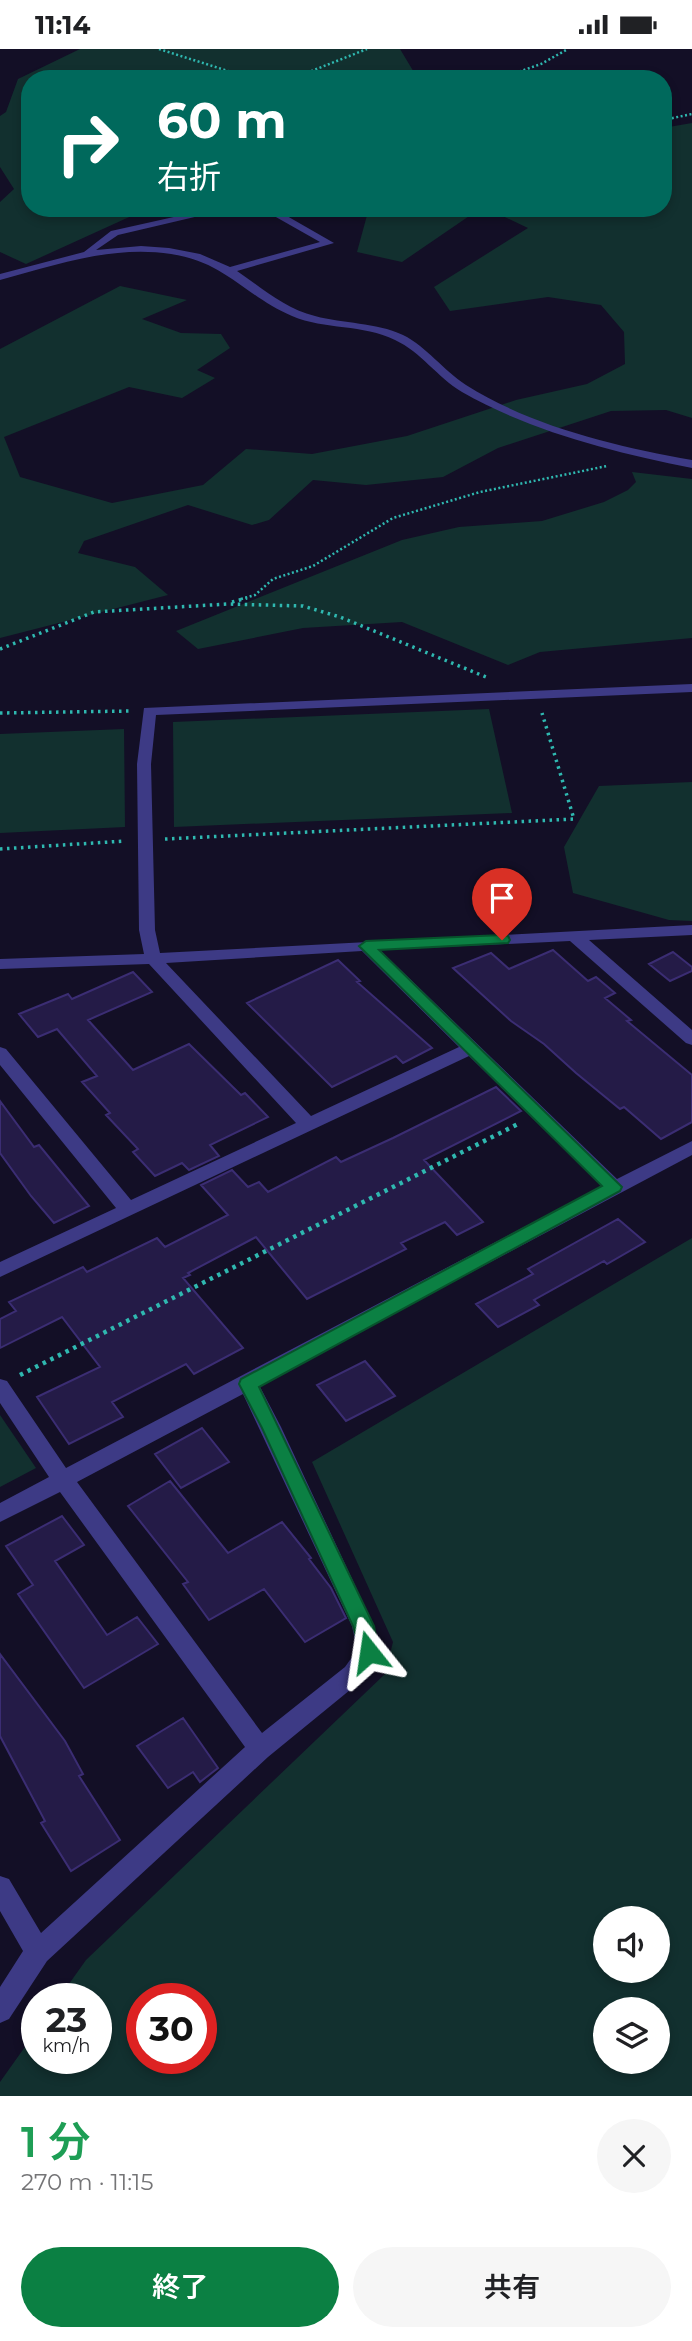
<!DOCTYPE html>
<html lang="ja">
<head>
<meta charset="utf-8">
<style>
	body { margin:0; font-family:Montserrat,"Noto Sans JP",sans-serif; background:#f6f6f6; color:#202124; height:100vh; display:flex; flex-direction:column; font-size:26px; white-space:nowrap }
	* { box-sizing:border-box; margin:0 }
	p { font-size:23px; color:#757577 }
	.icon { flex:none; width:38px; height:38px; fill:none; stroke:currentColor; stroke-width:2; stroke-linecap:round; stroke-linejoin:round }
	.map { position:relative; height:2047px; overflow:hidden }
	.side { display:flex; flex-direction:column; background:#fff; flex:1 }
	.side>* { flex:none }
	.guide { position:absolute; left:21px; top:21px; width:651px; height:147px; border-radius:28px; box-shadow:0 4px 10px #0003; background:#00695c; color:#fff; overflow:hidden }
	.controls { position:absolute; left:593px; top:1857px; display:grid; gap:14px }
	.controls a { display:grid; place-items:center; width:77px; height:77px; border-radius:50%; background:#fff; box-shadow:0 4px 10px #0003; font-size:35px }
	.speed { position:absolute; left:21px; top:1934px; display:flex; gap:14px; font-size:35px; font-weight:700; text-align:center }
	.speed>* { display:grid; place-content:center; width:91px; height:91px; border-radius:50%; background:#fff; box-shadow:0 4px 10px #0003; line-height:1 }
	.speed small { font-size:18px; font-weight:400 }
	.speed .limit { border:10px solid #d22; background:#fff; color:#111 }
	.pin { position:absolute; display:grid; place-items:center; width:60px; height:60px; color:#fff; margin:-72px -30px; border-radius:50% 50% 50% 0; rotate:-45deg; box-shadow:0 0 7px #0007 }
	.pin .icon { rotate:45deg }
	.me { position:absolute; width:77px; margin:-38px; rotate:345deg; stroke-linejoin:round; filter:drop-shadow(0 0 5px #0008) }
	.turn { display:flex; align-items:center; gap:24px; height:147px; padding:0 21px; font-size:32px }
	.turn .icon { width:91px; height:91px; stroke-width:2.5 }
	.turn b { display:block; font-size:49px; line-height:60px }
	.round { display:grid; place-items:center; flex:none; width:74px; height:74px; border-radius:37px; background:#f6f6f6 }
	.headline { display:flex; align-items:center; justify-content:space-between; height:119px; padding:0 21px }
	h1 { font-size:42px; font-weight:600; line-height:52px; color:#1e9e55 }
	.cta { display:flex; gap:14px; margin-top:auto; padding:14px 21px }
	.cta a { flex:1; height:80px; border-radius:42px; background:#0b8043; color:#fff; font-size:28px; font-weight:600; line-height:80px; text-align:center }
	.cta a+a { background:#f6f6f6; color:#202124 }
	.status { display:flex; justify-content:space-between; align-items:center; height:49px; padding:0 35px; background:#fff; direction:ltr }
	.status svg { height:19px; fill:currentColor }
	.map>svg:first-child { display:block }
	.green { fill:#12302f; fill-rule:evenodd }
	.building { fill:#241b47; stroke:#3b2d73; stroke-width:2 }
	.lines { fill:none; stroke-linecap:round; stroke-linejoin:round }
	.path-far2 { stroke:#2fb8b0; stroke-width:2.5; stroke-dasharray:2 2.5; stroke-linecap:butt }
	.path-far1 { stroke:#2fb8b0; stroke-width:3.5; stroke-dasharray:2.5 4.5; stroke-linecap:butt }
	.path { stroke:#2fb8b0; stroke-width:4.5; stroke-dasharray:3.5 5; stroke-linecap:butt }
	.minor { fill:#3d3a85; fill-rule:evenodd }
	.route { fill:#0b8043; stroke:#07532c; stroke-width:2 }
</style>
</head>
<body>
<div class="status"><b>11:14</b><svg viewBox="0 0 49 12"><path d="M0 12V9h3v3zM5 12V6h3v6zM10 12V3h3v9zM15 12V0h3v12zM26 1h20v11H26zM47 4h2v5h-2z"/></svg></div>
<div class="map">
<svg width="692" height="2047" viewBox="0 0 692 2047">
	<rect width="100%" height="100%" fill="#130f26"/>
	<path class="green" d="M80 0H400L415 25 412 30H30V159H130L138 164 26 215 0 203V153L14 140 0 118V67L6 63 18 30Z
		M692 74V369L666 361 611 362 498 399 443 428 366 436 313 431 269 471 252 476 188 456 84 492 78 504 135 518 168 546 0 589V300L120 237 187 251 142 270 181 284 221 285 230 299 197 321 215 329 182 349 129 338 4 388 20 428 112 454 203 436 246 400 312 405 407 387 516 351 587 335 625 315 624 283 601 256 548 248 450 262 434 238 528 179 492 162 478 161 402 213 357 203 369 159H663V79Z
		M632 423 692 430V589L540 603 508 616 402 573 303 579 198 600 176 582 402 491 459 478 542 472 604 453 628 441 636 433Z
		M489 660 512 764 174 778 173 673Z
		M124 680 125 778 0 784V685Z
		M692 733V872L669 871 573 844 564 798 599 737Z
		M692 1189V2047H0V2033L37 1981V2009H96V1950L59 1949 86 1911 385 1625 393 1593 312 1413ZM606 1869H658V1922H606ZM142 1950H201V2009H142ZM606 1960H658V2012H606Z
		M0 1366 36 1419 0 1438Z"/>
	<path class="building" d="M553 901 588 932 596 928 615 944 605 949 631 971 627 972 692 1026V1073L661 1090 624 1058 620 1060 576 1024 544 995 511 972 453 919 491 904 509 920Z
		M673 903 692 918V922L670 932 649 915Z
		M338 911 360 932 357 933 432 999 403 1014 396 1007 332 1038 247 954Z
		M133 923 152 943 88 971 133 1021 189 995 241 1046 245 1044 268 1068 210 1096 219 1107 189 1121 182 1114 155 1127 133 1103 138 1100 106 1066 110 1064 82 1033 97 1027 57 980 38 988 19 965 68 945 72 950Z
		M496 1038 521 1062 424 1111 483 1173 457 1186 445 1173 401 1194 406 1200 307 1250 256 1188 188 1224 190 1226 183 1229 243 1299 194 1325 186 1315 112 1353 123 1368 69 1395 37 1348 100 1318 62 1268 0 1299V1270L16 1262 9 1253 83 1218 87 1223 157 1189 165 1198 228 1166 201 1136 232 1121 248 1138 259 1133 268 1143 336 1108 341 1113 393 1089Z
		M0 1052 34 1098 39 1096 89 1157 54 1174 31 1147 0 1104Z
		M618 1170 645 1193 607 1215 604 1212 534 1251 539 1256 498 1278 476 1255 533 1225 528 1220Z
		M365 1312 395 1347 346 1372 317 1336Z
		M202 1379 229 1413 181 1439 155 1405Z
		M170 1432 228 1504 282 1473 311 1509 309 1510 331 1539 346 1569 305 1593 264 1540 209 1571 183 1535 188 1533 128 1457Z
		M62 1467 84 1496 55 1512 107 1586 137 1568 158 1595 84 1639 18 1545 33 1536 6 1497Z
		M0 1605 65 1692 83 1725 79 1727 120 1791 71 1822 41 1774 45 1772 0 1687Z
		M183 1669 218 1719 200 1733 193 1723 168 1739 137 1697Z"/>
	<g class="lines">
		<path class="path-far2" d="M159 0 253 30
			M267 30 304 25 367 0
			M498 30 541 15 568 0
			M663 71 692 65
			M241 550 255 546 273 530 313 517 393 469 480 443 607 417"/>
		<path class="path-far1" d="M232 553 247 549
			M0 600 94 563 228 555 303 557 340 568 486 628
			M0 664 131 662
			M165 790 574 770 542 664
			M0 800 125 792"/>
		<path class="path" d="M20 1326 518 1075"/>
		<path class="minor" d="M214 159H233L118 186 96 201 141 197 169 199 200 205 230 218 320 193 260 159H273L334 194 237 222C262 239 285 260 315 267 344 275 375 273 403 286 427 298 443 321 466 336 533 378 615 397 692 411V419C613 403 532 383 462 343 437 328 421 303 395 291 363 275 325 281 292 267 246 248 226 213 171 205 112 196 56 216 0 231V225L84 203 111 182Z
			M692 635V643L156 666 151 715 155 881 160 904 692 876V886L589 891 692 981V996L686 994 570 892 380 901 617 1130 692 1092V1106L259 1336 281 1378 374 1577 380 1603 361 1632 268 1708 47 1912 9 1970 0 1974V1938L23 1902 0 1862V1827L9 1830 41 1884 245 1698 60 1443 0 1473V1454L49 1428 0 1354V1330L7 1332 66 1419 602 1137 469 1007 0 1228V1213L116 1159 0 1016V998L6 1000 131 1151 296 1074 149 915 0 920V910L144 905 139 881 137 715 144 659ZM362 902 459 998 311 1067 166 914ZM243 1345 352 1577 357 1601 345 1618 262 1684 77 1433Z"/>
	</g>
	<path class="route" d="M502 886 508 887 510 891 508 894 379 901 622 1138 620 1142 259 1338 374 1577 379 1603 376 1609 369 1612 362 1609 353 1577 262 1379 239 1335 241 1330 602 1137 359 897 366 892Z"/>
</svg>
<div class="controls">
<a><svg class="icon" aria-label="sound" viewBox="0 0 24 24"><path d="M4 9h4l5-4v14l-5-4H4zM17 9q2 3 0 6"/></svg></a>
<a><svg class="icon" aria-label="layers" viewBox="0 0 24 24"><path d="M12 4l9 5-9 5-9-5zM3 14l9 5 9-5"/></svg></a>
</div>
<div class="speed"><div>23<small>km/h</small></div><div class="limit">30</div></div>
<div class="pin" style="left:502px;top:891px;background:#d93025"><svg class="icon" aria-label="arrive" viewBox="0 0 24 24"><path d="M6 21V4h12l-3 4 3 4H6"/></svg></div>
<svg class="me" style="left:369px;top:1603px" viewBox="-20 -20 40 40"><path d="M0-17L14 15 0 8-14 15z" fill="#0b8043" stroke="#fff" stroke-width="4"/></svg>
<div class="guide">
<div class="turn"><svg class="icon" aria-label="right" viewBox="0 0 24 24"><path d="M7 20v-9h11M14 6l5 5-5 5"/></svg><div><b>60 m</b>右折</div></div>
</div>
</div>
<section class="side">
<div class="headline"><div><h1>1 分</h1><p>270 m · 11:15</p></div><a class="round"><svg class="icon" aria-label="close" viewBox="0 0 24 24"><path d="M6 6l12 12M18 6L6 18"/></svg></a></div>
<div class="cta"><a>終了</a><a>共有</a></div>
</section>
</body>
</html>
